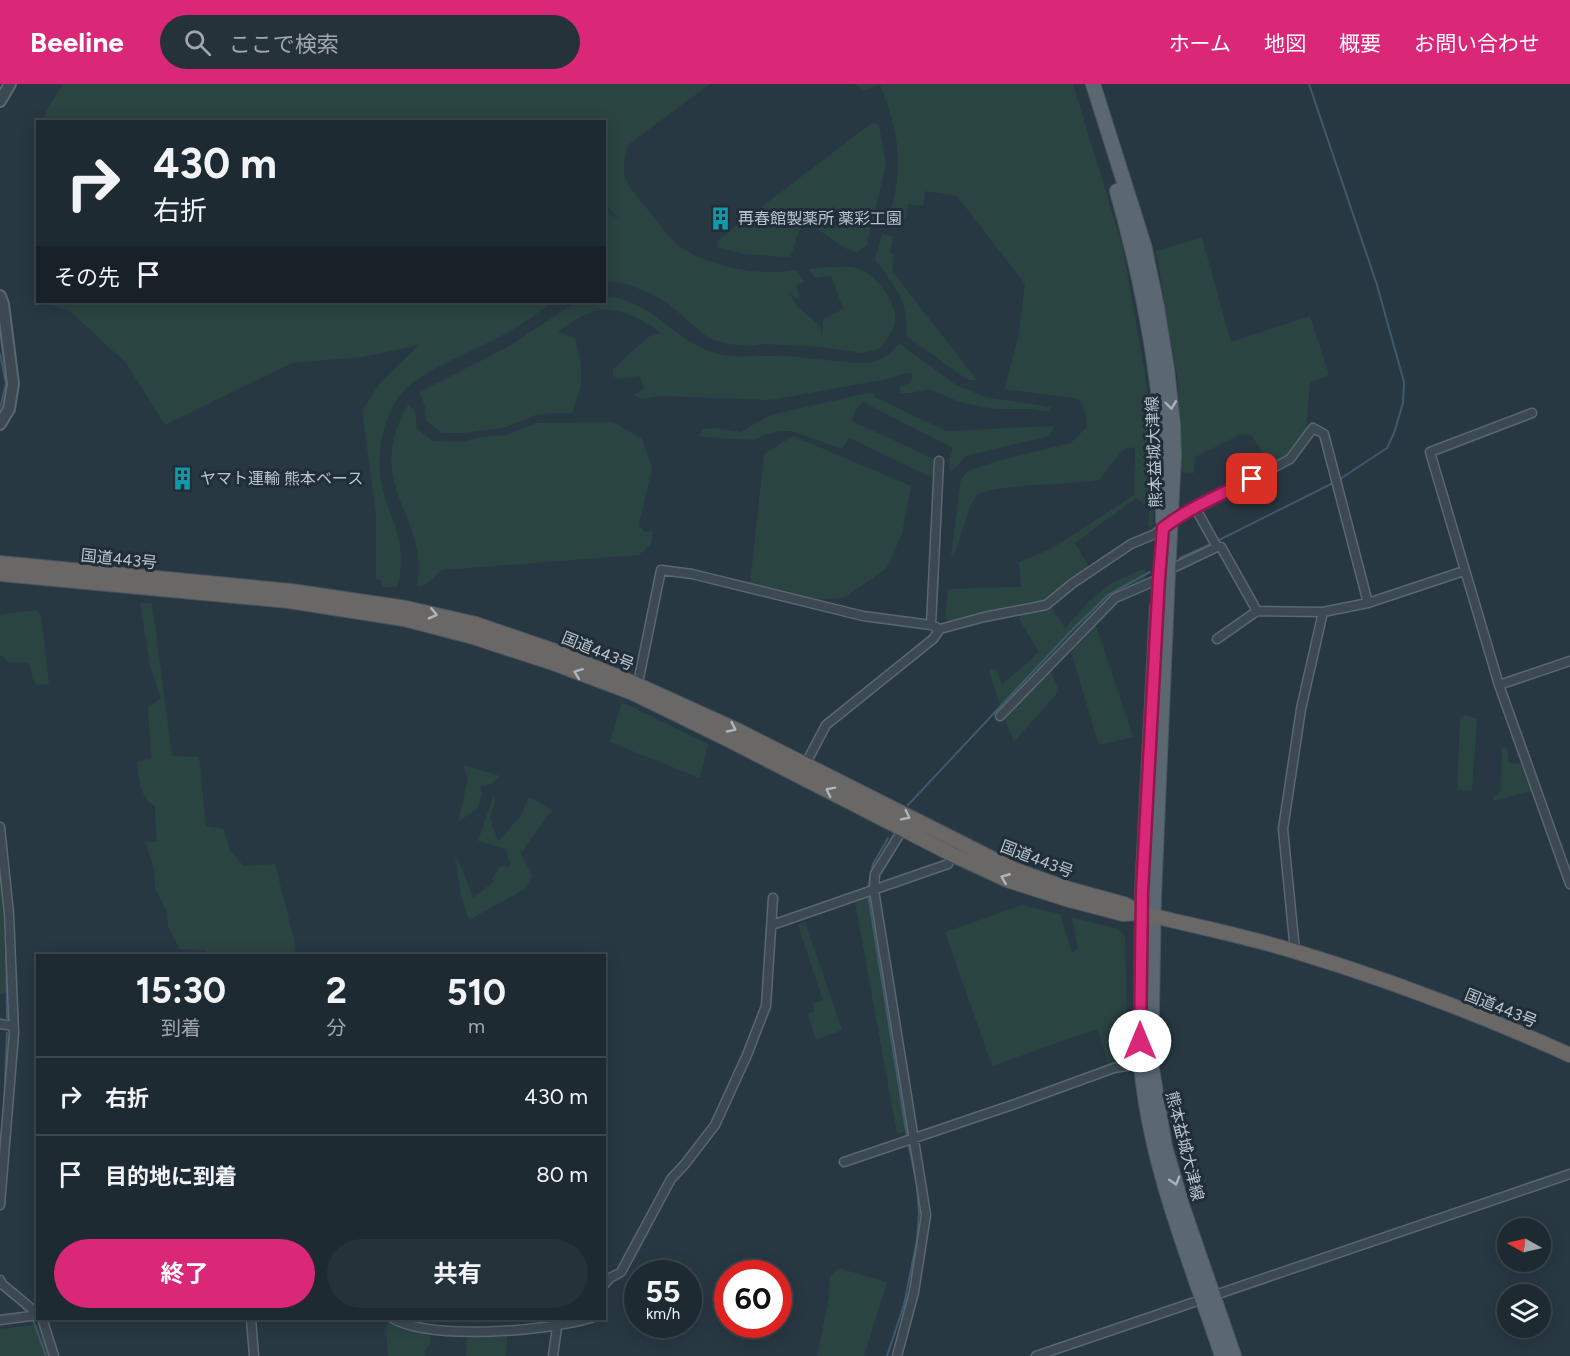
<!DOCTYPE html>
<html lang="ja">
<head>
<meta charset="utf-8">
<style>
	body { margin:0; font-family:Figtree,"Noto Sans JP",sans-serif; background:#26323a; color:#f1f3f6; height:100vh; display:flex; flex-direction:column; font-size:22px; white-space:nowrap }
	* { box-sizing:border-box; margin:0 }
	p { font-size:20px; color:#a1a7ac }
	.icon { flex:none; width:33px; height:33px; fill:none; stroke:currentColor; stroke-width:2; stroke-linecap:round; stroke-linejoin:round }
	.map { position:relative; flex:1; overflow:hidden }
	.side { position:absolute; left:36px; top:870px; width:570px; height:366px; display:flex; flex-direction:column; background:#1e2a32; border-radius:0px; box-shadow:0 3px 15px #0003,0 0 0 2px #3c464d }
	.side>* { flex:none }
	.guide { position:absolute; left:36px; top:36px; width:570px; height:183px; border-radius:0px; box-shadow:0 3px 15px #0003,0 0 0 2px #3c464d; background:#1e2a32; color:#f1f3f6; overflow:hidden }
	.needle { width:39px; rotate:278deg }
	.controls { position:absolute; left:1497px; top:1134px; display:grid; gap:12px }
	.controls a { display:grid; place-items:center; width:54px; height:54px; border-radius:50%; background:#1e2a32; box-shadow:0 3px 15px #0003,0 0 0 2px #3c464d; font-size:30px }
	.speed { position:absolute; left:624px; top:1176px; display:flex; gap:12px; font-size:30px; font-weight:700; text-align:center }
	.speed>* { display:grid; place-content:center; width:78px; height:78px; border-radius:50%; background:#1e2a32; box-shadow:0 3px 15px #0003,0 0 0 2px #3c464d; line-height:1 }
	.speed small { font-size:15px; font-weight:400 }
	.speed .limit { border:9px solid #d22; background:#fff; color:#111 }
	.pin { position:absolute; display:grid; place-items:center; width:51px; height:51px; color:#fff; margin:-26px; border-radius:12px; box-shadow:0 3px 9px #0006 }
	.me { position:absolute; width:66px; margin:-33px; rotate:0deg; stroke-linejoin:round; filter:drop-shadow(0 0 4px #0008) }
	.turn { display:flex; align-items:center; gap:21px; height:126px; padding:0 18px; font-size:27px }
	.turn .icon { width:78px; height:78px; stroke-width:2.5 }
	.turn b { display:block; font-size:42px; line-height:51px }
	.then { display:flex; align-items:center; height:57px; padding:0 18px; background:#0003; gap:12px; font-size:22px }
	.eta { display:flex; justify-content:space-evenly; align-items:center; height:102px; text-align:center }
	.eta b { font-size:36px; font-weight:700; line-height:42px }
	.button { display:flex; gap:12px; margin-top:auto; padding:12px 18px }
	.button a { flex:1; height:69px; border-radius:36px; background:#db2777; color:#fff; font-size:24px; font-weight:700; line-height:69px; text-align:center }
	.button a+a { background:#26323a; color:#f1f3f6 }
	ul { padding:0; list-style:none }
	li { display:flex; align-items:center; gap:18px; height:78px; padding:0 18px; border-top:2px solid #3c464d }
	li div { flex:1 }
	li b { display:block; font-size:22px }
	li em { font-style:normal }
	header { display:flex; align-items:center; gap:36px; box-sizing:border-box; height:84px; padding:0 30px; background:#db2777; color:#fff }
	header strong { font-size:28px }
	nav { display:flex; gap:33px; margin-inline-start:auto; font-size:21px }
	.search { width:420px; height:54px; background:#26323a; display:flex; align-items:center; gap:15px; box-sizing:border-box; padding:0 21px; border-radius:33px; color:#a1a7ac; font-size:22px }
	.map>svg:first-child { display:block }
	.green { fill:#2a4442 }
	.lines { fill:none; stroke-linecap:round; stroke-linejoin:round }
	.stream { stroke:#3f596b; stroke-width:2 }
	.minor-casing { stroke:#5b6770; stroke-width:11 }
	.tertiary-casing { stroke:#5b6770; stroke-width:14 }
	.primary-casing { stroke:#49555f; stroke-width:16 }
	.trunk-casing { stroke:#47545d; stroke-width:16 }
	.minor { stroke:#3c4952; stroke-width:8 }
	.tertiary { stroke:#3c4952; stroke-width:10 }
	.primary { stroke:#5b6872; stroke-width:14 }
	.trunk { stroke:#6a6866; stroke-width:14 }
	.oneway { stroke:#a7b2ba }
	.oneway2 { stroke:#aeb6bd }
	.route-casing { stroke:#8e194d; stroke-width:15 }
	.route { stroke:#db2777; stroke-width:10 }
	.labels { text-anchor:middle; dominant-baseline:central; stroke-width:6; stroke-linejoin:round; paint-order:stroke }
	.poi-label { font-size:16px; fill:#bac4cc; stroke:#212e38; text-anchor:start }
	.street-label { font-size:16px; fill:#bac4cc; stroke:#212e38 }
</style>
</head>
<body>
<header>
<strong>Beeline</strong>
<div class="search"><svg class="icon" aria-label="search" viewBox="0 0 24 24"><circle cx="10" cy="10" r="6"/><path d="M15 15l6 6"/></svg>ここで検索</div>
<nav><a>ホーム</a><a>地図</a><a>概要</a><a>お問い合わせ</a></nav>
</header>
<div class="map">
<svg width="1570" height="1272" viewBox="0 0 1570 1272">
	<rect width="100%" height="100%" fill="#283843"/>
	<path class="green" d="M63 0H710L628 61C618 97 627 99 648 126 656 135 663 146 671 155 697 181 761 194 796 186L804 197 796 202 801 217 788 208 798 223 820 242 822 253 823 235 843 225 831 191 815 194 808 185C822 184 837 182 851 183 872 185 897 215 895 237 894 248 885 257 879 265L862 269 822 263 765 260 747 262 729 260 710 255 668 220 652 210 624 199 605 197V130L619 134 605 120 604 38 45 37 46 27Z
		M854 0H1073L1123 164 1145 290 1151 343 1154 425 1152 446 1148 441 1150 424 1136 414 1075 459 1089 483 1045 514 1065 544 1088 518 1112 499 1145 484 1147 497 1111 513 1001 625 989 586 996 585 1002 601 1039 568 1019 535 1024 528 1021 521 949 537 945 533 948 505 1021 503 1019 478 1051 465 1134 411 1135 365 1130 363 1122 367 1099 396C1059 402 1016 398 977 410L970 423 954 473 951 472 961 395 968 387 1000 376 1071 359 1087 343 1085 328 1081 317 1073 314 1004 305 1018 255 1025 200 957 112 925 107 923 122 908 120 906 134 890 132C903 81 900 50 880 1L863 6Z
		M872 39 879 41 886 80 867 161 857 168 847 165 808 139C793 147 798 162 789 173L743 170 717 163 718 156Z
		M882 150 893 152 890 169 894 170 892 187 977 296H968L906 252C909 215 895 204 875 175Z
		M1202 154 1231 258 1310 232 1329 291 1310 299 1306 347 1289 372 1271 382 1252 352 1241 350 1195 373 1194 389 1182 388 1178 298 1156 167Z
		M605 213C648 214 672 253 709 267 731 275 746 272 768 272 801 271 835 279 868 279 882 275 891 271 899 259L956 301 985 313 1051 323V328L1032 325H996L978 322 960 318 929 305 911 309H900L899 303 910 299 913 293 911 289H905L893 294 771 316 660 312 642 315 633 311 644 305 640 292 619 295 613 292V285L648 253 661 249C653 242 646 239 637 234 603 218 586 227 558 248L575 254C583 288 585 296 572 329L538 330 506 343 464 349H442L426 337 425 323 420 308 506 264 576 218H604Z
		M48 218H553C540 227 526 238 512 246 482 264 421 285 401 310 383 333 376 369 381 397 387 430 405 451 400 486 400 493 400 498 396 503H382L381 496 376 495V429L362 327 379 300 419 261 363 273 292 279 165 341 126 279 70 227 48 220Z
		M868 309 874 310 873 312 946 347 1054 342 1050 352 966 372 955 384 950 386 949 376 953 364 863 318 855 327 852 337 936 376 933 394 849 354 842 365 792 347H780L764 351 755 356 704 353 698 351 704 345 714 344 741 348 770 331Z
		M408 321 415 326 417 345 433 357 462 358 483 353 507 351 536 339 613 338 642 355 652 385 639 440 644 448 653 447 651 460 639 471 442 486 425 501 417 502C430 431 361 402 408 321Z
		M793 352 911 402 902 450 886 485 845 513 819 516 750 501 764 370Z
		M140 519H152L172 672 199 673 206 742 224 745 230 767 244 782 275 780 294 855 295 871H207L206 866 179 865 168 842 167 828 155 804 154 785 145 757 156 758C157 745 155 735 155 722 139 713 139 695 137 677L151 675 148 623 161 614 150 581Z
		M36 526 41 531 49 600 37 601 33 596 29 579 7 578 4 572H0V531Z
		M1096 542 1133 653 1099 661 1071 568Z
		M1050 586 1059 607 1014 658 1005 635 1009 628Z
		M622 618 708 660 700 694 610 658Z
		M1466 631 1477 635 1472 706H1457L1460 633Z
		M1507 663 1509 679 1521 680 1531 707 1494 717 1493 712 1497 711 1501 706 1502 664Z
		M464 681 500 692 491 700 480 703 482 709 478 724 458 738 468 695Z
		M494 710 495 717 490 734 498 757 520 733 529 713 552 726 521 769 532 792 525 805 469 836 461 813 455 771 462 785 473 814 494 797 492 795 499 783 511 782 506 765 478 757Z
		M0 778 7 907 0 911Z
		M871 814 909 1046 897 1050 855 818Z
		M1022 821 1060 830 1072 869 1078 866 1072 833 1117 845 1125 852 1127 938 1111 945 1120 975 1109 981 1097 945 992 982 945 848Z
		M805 838 842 946 816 956 808 930 815 927 813 919 823 916 798 841Z
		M838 1184 887 1198 864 1272H817L829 1214 830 1193Z
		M388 1237 401 1244 431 1252 430 1260 424 1267 425 1272H388L386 1245Z
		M38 1240 49 1272H0V1243L3 1245Z
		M467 1252H507L506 1272H466Z"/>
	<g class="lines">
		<path class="stream" d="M1309 0 1377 201 1404 298 1403 319 1394 349 1387 364 1340 395
			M0 270 6 300 0 324
			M1217 457 1335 398
			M1180 474 1211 460
			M908 721 1071 547 1108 511 1150 488
			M868 804 873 780 888 754
			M868 810 907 1053
			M6 845 7 934
			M4 1024 7 949
			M0 1061 3 1036
			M0 1204 14 1216
			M21 1221 27 1229
			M33 1236 46 1272
			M887 1272 904 1221 917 1156 919 1129 917 1101 908 1058"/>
		<defs>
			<path id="minor" d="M1532 329 1430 368 1499 601 1570 800
				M1196 425 1217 463H1221L1257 527 1323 528 1368 519 1464 487
				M931 541 939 377
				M1217 555 1257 527
				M1499 601 1570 577
				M637 604 661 486 692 490 863 532 931 541 940 545
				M1000 632 1115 514 1152 498 1175 483 1217 463
				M804 683 826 641 933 555 940 545 984 533 1046 521 1073 499 1131 460 1155 450 1180 431 1196 425 1290 375 1313 344 1324 350 1368 519
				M0 743 9 830 14 949 0 1121
				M772 841 948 780 953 771
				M1295 867 1283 745 1301 625 1323 528
				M0 940 13 942
				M844 1078 1015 1020 1114 984 1144 979
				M0 1196 2 1200 38 1230
				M604 1201 610 1194 621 1188 671 1095 685 1080 715 1041 747 971 766 922 773 814
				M42 1234 54 1272
				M251 1234 254 1272
				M392 1234C431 1257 548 1247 591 1234
				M0 1236 38 1231
				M553 1272 557 1243
				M897 1272 914 1208 926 1131 874 806 875 790 903 745
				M1036 1272 1570 1090"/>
			<path id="tertiary" d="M0 17 10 0
				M0 212 3 220 13 300 9 325 0 340"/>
			<path id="primary" d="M1093 0 1144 161 1157 223 1167 285 1173 340 1174 371 1168 488 1154 811 1151 979 1165 1063 1182 1121 1234 1272
				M1117 107C1139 185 1155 264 1162 345 1164 376 1163 406 1163 437
				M1157 522 1142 808 1141 980C1150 1082 1190 1176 1222 1272"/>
			<path id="trunk" d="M0 479 291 507 406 524 476 540 558 568 638 601 735 645 1013 785 1069 805 1124 820 1142 829C1193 842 1246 852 1297 868 1390 896 1481 931 1570 971
				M0 490 289 517 404 535 473 553 553 579 633 609 729 656 953 771 1007 796 1066 815 1123 830 1140 829"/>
		</defs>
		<use href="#minor" class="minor-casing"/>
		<use href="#tertiary" class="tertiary-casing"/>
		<use href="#primary" class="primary-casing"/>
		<use href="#trunk" class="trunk-casing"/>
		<use href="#minor" class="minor"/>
		<use href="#tertiary" class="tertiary"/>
		<use href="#primary" class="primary"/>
		<use href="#trunk" class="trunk"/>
	</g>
	<defs><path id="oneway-chevron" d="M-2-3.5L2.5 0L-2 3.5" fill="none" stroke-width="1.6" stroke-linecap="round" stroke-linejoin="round" transform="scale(1.5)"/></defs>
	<g class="oneway">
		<use href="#oneway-chevron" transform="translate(1171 321) rotate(83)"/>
		<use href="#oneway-chevron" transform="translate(1175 1097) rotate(73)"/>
	</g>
	<g class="oneway2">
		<use href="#oneway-chevron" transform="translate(433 530) rotate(13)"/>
		<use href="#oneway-chevron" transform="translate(578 589) rotate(-159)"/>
		<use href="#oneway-chevron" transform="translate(732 644) rotate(25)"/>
		<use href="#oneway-chevron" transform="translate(830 707) rotate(-153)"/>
		<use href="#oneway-chevron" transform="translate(906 732) rotate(27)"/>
		<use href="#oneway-chevron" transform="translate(1005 794) rotate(-158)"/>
	</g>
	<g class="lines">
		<defs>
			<path id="route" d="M1140 957 1142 808 1159 494 1163 444C1188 424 1223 410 1252 395"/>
		</defs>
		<use href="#route" class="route-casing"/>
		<use href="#route" class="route"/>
	</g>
	<defs>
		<symbol id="building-bare" viewBox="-9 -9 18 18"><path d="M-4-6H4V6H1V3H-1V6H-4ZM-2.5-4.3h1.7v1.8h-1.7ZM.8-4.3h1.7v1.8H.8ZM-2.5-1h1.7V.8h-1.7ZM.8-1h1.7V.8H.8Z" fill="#0f9aa8" stroke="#212e38" stroke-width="2.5" paint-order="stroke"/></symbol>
	</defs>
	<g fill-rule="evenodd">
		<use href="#building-bare" x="704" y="118" width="33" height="33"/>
		<use href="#building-bare" x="166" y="378" width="33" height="33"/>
	</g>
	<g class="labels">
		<g class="poi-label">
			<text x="738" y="134">再春館製薬所 薬彩工園</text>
			<text x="200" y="394">ヤマト運輸 熊本ベース</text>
		</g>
		<g class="street-label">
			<text transform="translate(1154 368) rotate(-92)">熊本益城大津線</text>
			<text transform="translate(119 475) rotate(6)">国道443号</text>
			<text transform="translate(598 567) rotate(22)">国道443号</text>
			<text transform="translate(1037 775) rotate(21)">国道443号</text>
			<text transform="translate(1501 924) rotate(22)">国道443号</text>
			<text transform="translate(1185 1062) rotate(76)">熊本益城大津線</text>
		</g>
	</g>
</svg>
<div class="controls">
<a><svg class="needle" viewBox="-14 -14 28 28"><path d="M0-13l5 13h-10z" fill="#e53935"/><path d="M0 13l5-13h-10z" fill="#a1a7ac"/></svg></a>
<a><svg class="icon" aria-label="layers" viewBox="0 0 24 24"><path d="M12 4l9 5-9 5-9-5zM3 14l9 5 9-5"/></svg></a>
</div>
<div class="speed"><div>55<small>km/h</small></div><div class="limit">60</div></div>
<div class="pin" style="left:1252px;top:395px;background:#d93025"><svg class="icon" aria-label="arrive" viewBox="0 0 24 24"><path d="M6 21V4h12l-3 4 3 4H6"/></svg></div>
<svg class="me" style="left:1140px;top:957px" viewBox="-20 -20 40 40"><circle r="19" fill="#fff"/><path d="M0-13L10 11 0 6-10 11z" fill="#db2777"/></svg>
<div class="guide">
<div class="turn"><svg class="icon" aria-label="right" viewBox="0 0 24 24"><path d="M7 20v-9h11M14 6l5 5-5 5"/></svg><div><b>430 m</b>右折</div></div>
<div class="then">その先<svg class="icon" aria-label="arrive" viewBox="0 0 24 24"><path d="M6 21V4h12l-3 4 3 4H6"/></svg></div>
</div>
<section class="side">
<div class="eta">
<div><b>15:30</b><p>到着</p></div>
<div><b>2</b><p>分</p></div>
<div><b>510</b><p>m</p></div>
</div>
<ul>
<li><svg class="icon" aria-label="right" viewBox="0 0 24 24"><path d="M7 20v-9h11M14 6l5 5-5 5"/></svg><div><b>右折</b></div><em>430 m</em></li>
<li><svg class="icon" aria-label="arrive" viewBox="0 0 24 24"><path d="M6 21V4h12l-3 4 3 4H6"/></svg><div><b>目的地に到着</b></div><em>80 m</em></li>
</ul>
<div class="button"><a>終了</a><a>共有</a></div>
</section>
</div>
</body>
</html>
